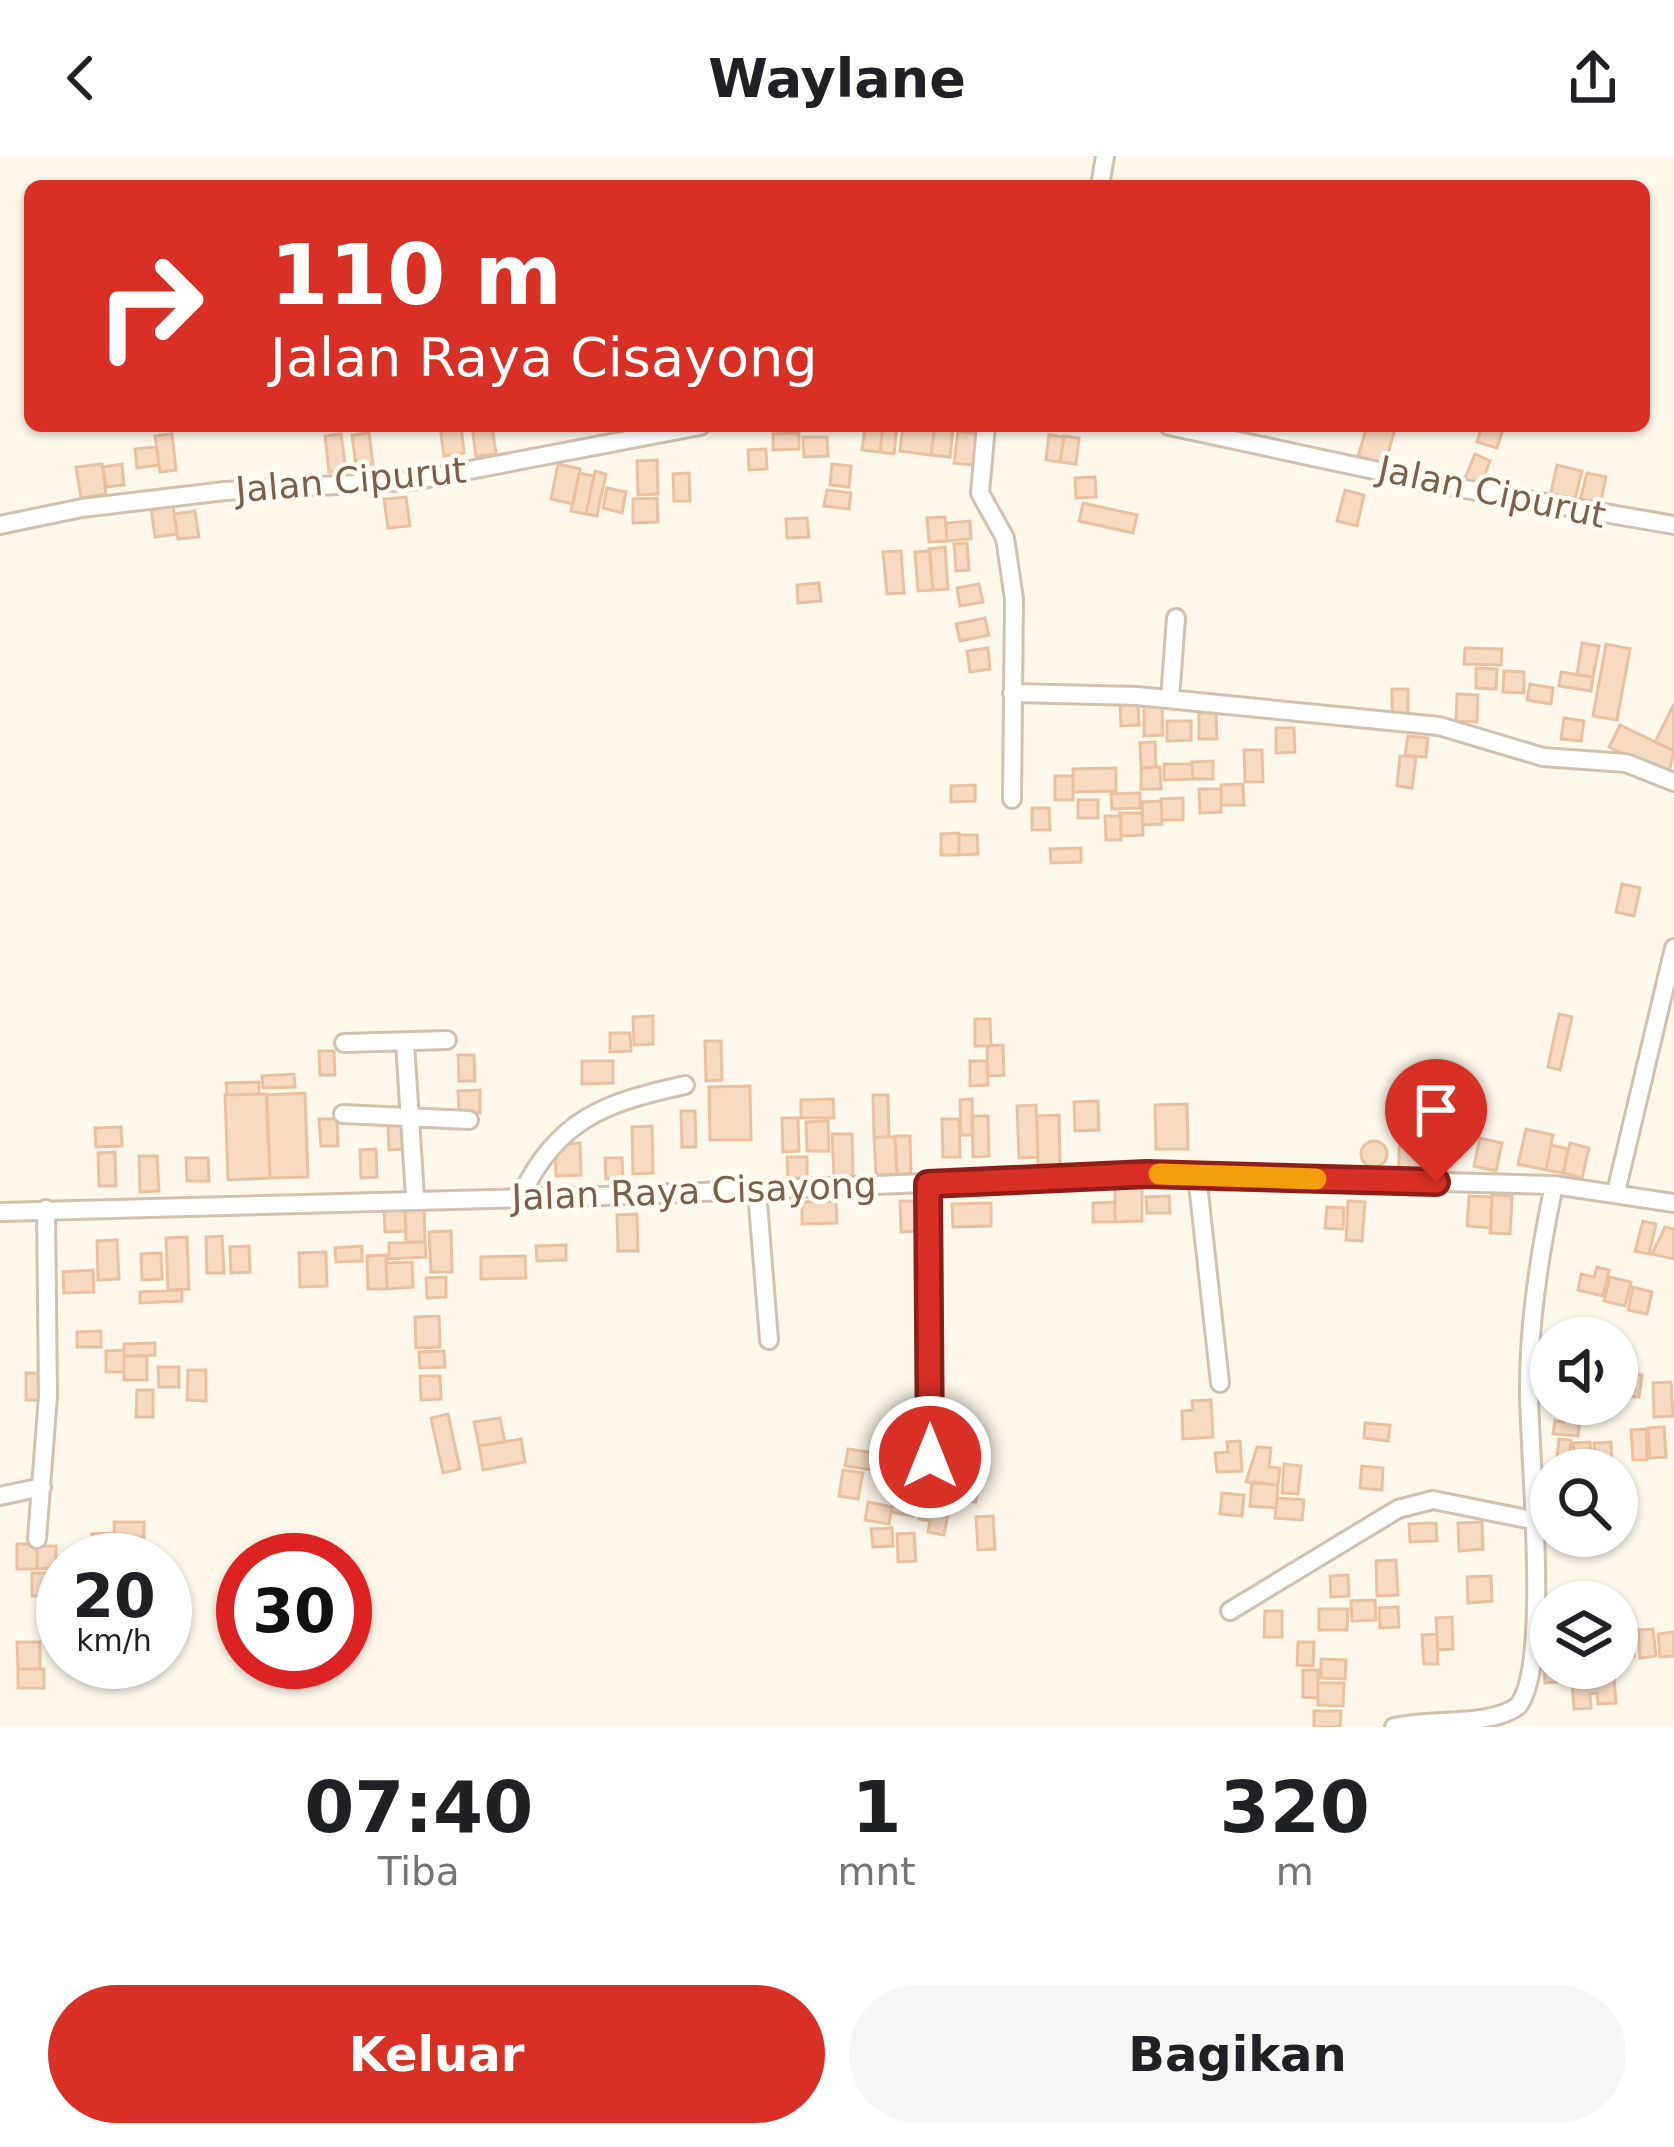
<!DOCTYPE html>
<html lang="id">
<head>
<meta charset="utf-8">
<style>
	body { margin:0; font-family:"DejaVu Sans",sans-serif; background:#f6f6f6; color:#202124; height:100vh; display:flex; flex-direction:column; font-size:45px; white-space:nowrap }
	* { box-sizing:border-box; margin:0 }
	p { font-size:39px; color:#757577 }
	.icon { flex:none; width:66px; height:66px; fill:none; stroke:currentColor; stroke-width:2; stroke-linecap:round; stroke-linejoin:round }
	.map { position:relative; height:1571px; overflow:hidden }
	.side { display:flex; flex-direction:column; background:#fff; flex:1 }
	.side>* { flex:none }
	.guide { position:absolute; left:24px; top:24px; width:1626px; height:252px; border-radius:18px; box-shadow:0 3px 9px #0004; background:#d93025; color:#fff; overflow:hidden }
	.controls { position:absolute; left:1530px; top:1161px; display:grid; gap:24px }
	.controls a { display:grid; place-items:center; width:108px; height:108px; border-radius:50%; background:#fff; box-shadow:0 3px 9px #0004; font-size:60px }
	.speed { position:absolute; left:36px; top:1377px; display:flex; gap:24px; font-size:60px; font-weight:700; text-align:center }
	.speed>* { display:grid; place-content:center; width:156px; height:156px; border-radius:50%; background:#fff; box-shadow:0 3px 9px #0004; line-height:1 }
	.speed small { font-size:30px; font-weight:400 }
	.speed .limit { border:18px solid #d22; background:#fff; color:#111 }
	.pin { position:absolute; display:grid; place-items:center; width:102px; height:102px; color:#fff; margin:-123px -51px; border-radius:50% 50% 50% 0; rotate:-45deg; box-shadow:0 0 12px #0007 }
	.pin .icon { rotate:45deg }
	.me { position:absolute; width:132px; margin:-66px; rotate:0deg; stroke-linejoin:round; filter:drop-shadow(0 0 9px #0008) }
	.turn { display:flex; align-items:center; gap:42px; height:252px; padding:0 48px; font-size:54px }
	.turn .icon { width:156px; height:156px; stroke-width:2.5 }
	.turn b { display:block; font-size:84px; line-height:102px }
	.eta { display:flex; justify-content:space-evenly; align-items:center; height:204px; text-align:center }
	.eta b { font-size:72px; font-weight:600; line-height:84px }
	.cta { display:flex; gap:24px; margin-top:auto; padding:24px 48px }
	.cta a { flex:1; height:138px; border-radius:72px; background:#d93025; color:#fff; font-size:48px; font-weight:600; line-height:138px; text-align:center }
	.cta a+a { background:#f6f6f6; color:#202124 }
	header { display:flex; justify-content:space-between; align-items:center; height:156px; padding:0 48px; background:#fff; font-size:54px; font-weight:600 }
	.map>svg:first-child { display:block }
	.building { fill:#f5d9c1; stroke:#e9c1a0; stroke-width:3 }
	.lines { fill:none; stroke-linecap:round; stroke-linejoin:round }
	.minor-casing { stroke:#d2c1af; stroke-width:22 }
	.minor { stroke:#fff; stroke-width:16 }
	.route-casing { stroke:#8d1f18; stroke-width:30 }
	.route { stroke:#d93025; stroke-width:21 }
	.slow { stroke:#f59e0b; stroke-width:21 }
	.labels { text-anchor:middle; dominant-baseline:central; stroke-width:9; stroke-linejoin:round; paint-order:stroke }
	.street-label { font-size:36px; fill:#7c604b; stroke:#fffbf3 }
</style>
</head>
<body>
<header><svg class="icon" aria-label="back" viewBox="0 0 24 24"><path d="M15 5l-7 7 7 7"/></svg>Waylane<svg class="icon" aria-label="share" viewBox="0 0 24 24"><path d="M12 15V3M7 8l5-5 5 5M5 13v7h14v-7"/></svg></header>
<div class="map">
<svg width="1674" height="1571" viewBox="0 0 1674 1571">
	<rect width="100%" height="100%" fill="#fef8eb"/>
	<path class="building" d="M440 270H461L464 297 444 300Z
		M472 270H492L496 298 476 300Z
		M865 270H883L880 296 862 294Z
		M883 270H897L894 298 880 296Z
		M1367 270 1395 273 1385 308 1358 300Z
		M1482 270H1504L1497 292 1477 286Z
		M903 271 934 275 931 299 900 295Z
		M935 271 953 274 950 301 931 299Z
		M958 275 978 278 974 309 954 307Z
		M369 277 373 308 356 310 352 279Z
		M799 277V293L773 294V278Z
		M172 278 176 314 160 316 155 280Z
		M341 278 346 314 329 316 325 280Z
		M1049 279 1064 281 1060 306 1046 304Z
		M1064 280 1079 282 1076 308 1060 306Z
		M803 281H827L828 300 804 301Z
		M156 291 159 309 137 312 135 293Z
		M766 293 767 313 749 314 748 294Z
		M1475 298 1490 305 1480 331 1464 325Z
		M657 304 658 338 638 339 637 305Z
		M102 308 106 338 81 342 76 311Z
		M122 308 124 329 106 331 103 311Z
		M558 308 580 313 573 348 551 343Z
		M832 308 851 310 849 331 830 329Z
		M1557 309 1582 315 1574 347 1550 341Z
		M595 315 606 318 597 360 586 358Z
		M579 317 594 320 586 358 571 355Z
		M689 317 690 345H674L673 318Z
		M1587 317 1606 321 1599 354 1579 349Z
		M1095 321 1096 341 1076 342 1075 322Z
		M607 332 626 336 622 357 603 352Z
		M827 334 851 337 849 353 824 350Z
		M1345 334 1364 339 1357 370 1337 365Z
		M406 341 410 370 388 372 384 343Z
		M657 342 658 366 633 367V343Z
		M1083 347 1137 359 1133 377 1079 365Z
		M173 349 177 378 155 381 151 352Z
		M195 355 199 381 178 383 174 358Z
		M945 361 947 385 929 386 927 362Z
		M807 362 809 381 787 382 786 363Z
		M970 365 971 383 947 385 946 367Z
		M967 387 969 414 956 415 954 388Z
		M945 391 948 433 933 434 929 393Z
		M901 395 904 437 887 438 883 396Z
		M930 395 933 434 918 435 915 396Z
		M819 427 821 445 798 447 797 429Z
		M979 428 983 446 960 450 957 432Z
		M985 462 989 479 960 485 956 468Z
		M1582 487 1599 490 1593 521 1577 519Z
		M1606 488 1630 493 1617 564 1593 560Z
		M988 492 990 513 970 516 967 495Z
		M1465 492 1502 493 1501 509 1464 508Z
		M1476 512 1497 513 1496 533 1476 532Z
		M1504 515 1524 516V537L1503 536Z
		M1561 516 1593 521 1591 535 1559 530Z
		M1530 528 1553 532 1551 548 1527 544Z
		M1392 533H1408V561H1392Z
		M1457 538 1478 539 1477 566 1456 565Z
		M1120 547H1138L1139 569 1121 570Z
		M1144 548H1162L1163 579 1144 580Z
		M1674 548V595L1655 586Z
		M1199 557H1216L1217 583H1199Z
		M1564 562 1584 565 1581 585 1561 583Z
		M1167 565H1191V584L1167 585Z
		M1620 569 1674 595 1668 620 1609 591Z
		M1276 572H1294L1295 596 1276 597Z
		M1408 580 1428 582 1426 601 1405 599Z
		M1155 586 1156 611 1141 612 1140 587Z
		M1244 594H1262L1263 626H1245Z
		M1400 600 1416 601 1412 632 1397 630Z
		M1213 605V623H1193L1192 606Z
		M1164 608H1192L1193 623 1164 624Z
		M1160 611 1161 633H1141V612Z
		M1116 612V635L1073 636V613Z
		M1055 620H1073V644H1055Z
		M1243 628 1244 649H1221V629Z
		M975 629V645L951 646V630Z
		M1199 633H1221V656L1200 657Z
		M1140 637V652L1112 653 1111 638Z
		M1183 642V664H1162L1161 643Z
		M1078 644H1098V662H1078Z
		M1161 645 1162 668 1143 669 1142 646Z
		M1032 652H1049L1050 674H1032Z
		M1120 657H1142L1143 679 1121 680Z
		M1105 660H1121V684H1106Z
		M959 677V699H941V678Z
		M959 679H977L978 698 959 699Z
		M1081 692V706L1051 707 1050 693Z
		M1622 728 1640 732 1634 760 1616 756Z
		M1559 858 1572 861 1560 914 1548 911Z
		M653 860V888L634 889 633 861Z
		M975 863H990L991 890H975Z
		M610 877H630L631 895 610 896Z
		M705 885H721L722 924 706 925Z
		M1003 889 1004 919 988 920 987 890Z
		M319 895H334L335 919H320Z
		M458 899H474L475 925H459Z
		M582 905H613V927L582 928Z
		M970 905H987L988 929 970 930Z
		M294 918 295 931 263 932 262 920Z
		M259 926V938L227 939 226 927Z
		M750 930 751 984H710L709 931Z
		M480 934V957L459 958 458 935Z
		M305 937 308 1021 270 1022 267 939Z
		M266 938 270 1022 228 1024 225 939Z
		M873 939H888L889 981H874Z
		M833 943 834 962H801V944Z
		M972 943 973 979H961L960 944Z
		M1098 945 1099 974 1075 975 1074 946Z
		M1187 948 1188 993H1156L1155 949Z
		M1036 949 1038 1001 1019 1002 1017 950Z
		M681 955H695L696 991H682Z
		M1059 959 1060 1012 1038 1013 1037 960Z
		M972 960H988L989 1000 973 1001Z
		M782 962H798L799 995 783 996Z
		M319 963H337L338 990H321Z
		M942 963H959L960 1001H943Z
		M828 965 829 995H807L806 966Z
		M405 967 406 993 389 994 388 968Z
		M652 970 653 1017 633 1018 632 971Z
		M121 971 122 990 96 991 95 972Z
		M1526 973 1553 979 1546 1014 1518 1008Z
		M832 978H852L853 1020H834Z
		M910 980 911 1018H897L895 980Z
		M874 981H895L897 1018 876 1019Z
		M1480 982 1502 987 1496 1015 1474 1010Z
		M1361 998a13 13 0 1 1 26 0a13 13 0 1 1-26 0Z
		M580 987 581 1019 556 1020 555 988Z
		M1570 987 1589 992 1582 1022 1563 1017Z
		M1551 989 1568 993 1563 1017 1546 1014Z
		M1447 990V1019H1399V991Z
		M376 993 377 1021 361 1022 360 994Z
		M115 996 116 1030H99L98 997Z
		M139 1000H157L159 1035 140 1036Z
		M787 1001H807V1022H788Z
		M186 1002H208L209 1025H187Z
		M605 1002H622L623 1023H606Z
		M1115 1032H1142V1065L1115 1066Z
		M1492 1039 1512 1040 1510 1078 1490 1077Z
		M1169 1040 1170 1057H1147L1146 1041Z
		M1469 1040 1492 1041 1491 1072 1467 1070Z
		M836 1045 837 1067 802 1068V1046Z
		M900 1045H918L919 1075 901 1076Z
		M1348 1045 1365 1046 1362 1085 1346 1084Z
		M1115 1046V1066H1093V1047Z
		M991 1047V1070L953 1071 952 1048Z
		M405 1051 406 1075 385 1076 384 1052Z
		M1327 1051 1344 1052 1343 1073 1325 1072Z
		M424 1054 425 1086H406L405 1055Z
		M637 1058 638 1095H618L617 1059Z
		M1643 1065 1656 1068 1649 1098 1635 1095Z
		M1665 1071 1674 1073V1103L1652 1098Z
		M451 1075 452 1116H431L429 1076Z
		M222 1080 224 1117H207L206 1081Z
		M187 1081 189 1133 168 1134 166 1082Z
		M117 1084 119 1123 98 1124 97 1085Z
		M425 1086 426 1101 389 1103V1087Z
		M566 1089V1104L537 1105 536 1090Z
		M249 1090 250 1116 231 1117 230 1091Z
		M362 1090V1105L336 1106 335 1092Z
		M326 1096 327 1130 300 1131 299 1097Z
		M161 1097 162 1123 142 1124 141 1098Z
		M386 1099 387 1133H368L367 1100Z
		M525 1100 526 1122 481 1123V1101Z
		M412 1106 413 1131 387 1133 386 1107Z
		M1597 1111 1609 1114 1603 1140 1578 1134 1581 1118 1594 1121Z
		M93 1114 94 1136 64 1137 63 1116Z
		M446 1121V1141L427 1142 426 1122Z
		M1610 1121 1631 1126 1625 1150 1604 1145Z
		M1633 1131 1652 1136 1647 1158 1628 1154Z
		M182 1134V1145L140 1147V1136Z
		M439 1160 440 1191 416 1192 415 1161Z
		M101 1175V1191H77V1176Z
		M155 1187V1199L124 1200V1188Z
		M124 1194V1216H106V1195Z
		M444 1195 445 1211 420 1212 419 1196Z
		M124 1200H147V1224H124Z
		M158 1211H179V1231H159Z
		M188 1214H206V1245L187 1244Z
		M26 1217H40L41 1244H26Z
		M1620 1217 1642 1219 1639 1241 1618 1239Z
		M420 1220H440L441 1243 421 1244Z
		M1671 1226 1673 1260 1654 1261 1653 1227Z
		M137 1234H153V1261H136Z
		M1211 1244 1213 1281 1183 1283 1182 1255 1193 1254 1192 1245Z
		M1565 1255 1581 1257 1578 1280 1553 1278 1555 1265 1564 1266Z
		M448 1258 460 1313 443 1317 431 1262Z
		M500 1262 505 1286 479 1290 474 1266Z
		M1365 1267 1390 1269 1388 1285 1364 1282Z
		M1664 1271 1666 1301 1650 1302 1648 1272Z
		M1646 1273 1647 1304H1633L1631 1274Z
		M521 1283 525 1306 483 1314 479 1290Z
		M1559 1283 1571 1284 1568 1314 1556 1312Z
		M1240 1285 1242 1315 1217 1316 1215 1297 1228 1296 1227 1286Z
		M1590 1286 1592 1314H1575L1573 1287Z
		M1611 1286 1612 1311 1595 1312 1594 1287Z
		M1257 1291 1271 1292 1269 1311 1280 1312 1278 1329 1246 1326Z
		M848 1293 889 1299 887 1316 845 1310Z
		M1284 1308 1301 1310 1298 1338 1282 1337Z
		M1362 1310 1383 1312 1382 1334 1360 1332Z
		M843 1314 863 1317 858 1343 839 1340Z
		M959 1325 979 1327 976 1346 956 1344Z
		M1252 1326 1278 1329 1276 1352 1250 1350Z
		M896 1330 918 1334 913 1360 891 1356Z
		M936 1333 952 1336 944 1379 928 1376 930 1365 919 1363 921 1350 932 1352Z
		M1222 1337 1244 1339 1242 1360 1220 1358Z
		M1277 1342 1304 1344 1302 1364 1275 1362Z
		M868 1346 892 1351 889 1368 865 1364Z
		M993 1360 995 1393 978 1394 976 1361Z
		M114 1366H144V1381H135V1398H115Z
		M1482 1366 1483 1393 1459 1395 1458 1367Z
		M1436 1367 1437 1385 1410 1386 1409 1368Z
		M892 1372 893 1390 873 1391 871 1373Z
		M112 1377 113 1404H93L92 1378Z
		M914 1377 916 1405 898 1406 897 1378Z
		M17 1388H37V1413H17Z
		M37 1390H56V1412L37 1413Z
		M1396 1404 1398 1439 1377 1440 1376 1405Z
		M32 1417H50V1440H32Z
		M1348 1419 1349 1440 1331 1441 1330 1420Z
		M1491 1420 1492 1445 1468 1447 1467 1421Z
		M1375 1444 1376 1464 1352 1465 1351 1445Z
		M1398 1451 1399 1471 1380 1472 1379 1452Z
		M1319 1453H1348L1347 1474H1319Z
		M1265 1455H1282V1481H1264Z
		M1452 1461 1453 1493 1438 1494 1436 1462Z
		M1653 1473 1656 1500 1640 1502 1638 1474Z
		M1674 1476V1500L1660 1501 1658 1478Z
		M1631 1477 1634 1500 1617 1502V1478Z
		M1437 1478 1438 1508H1424L1422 1479Z
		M17 1486H40V1513H18Z
		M1298 1486H1314L1313 1510 1297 1509Z
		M1551 1502V1512H1582L1583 1523 1545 1527 1543 1503Z
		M1321 1503 1346 1504 1345 1523 1321 1522Z
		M18 1513H44V1532H18Z
		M1303 1514H1318V1542L1303 1541Z
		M1614 1521 1616 1547 1598 1548 1597 1537 1590 1538 1591 1552 1574 1553 1572 1524Z
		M1318 1527H1344L1343 1550 1318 1549Z
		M1314 1555H1341L1340 1571H1314Z"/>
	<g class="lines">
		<defs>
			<path id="minor" d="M1100 30 1105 0
				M986 270 980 337 1005 382 1014 443 1012 643
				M1169 270 1453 331 1674 369
				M0 369 82 352 225 335 412 325 700 270
				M1012 537 1137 540 1439 570 1543 601 1626 607 1674 626
				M1170 543 1176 462
				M344 887 447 884
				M405 887 415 1041
				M343 958 469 964
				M1197 1019 1220 1227
				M928 1027 930 1301
				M757 1035 769 1184
				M1616 1036 1674 792
				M520 1041C559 962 604 947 685 929
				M0 1056 603 1040 1147 1018 1554 1029 1674 1047
				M0 1340 42 1331
				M37 1383 48 1240 46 1053
				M1230 1455 1398 1353 1433 1344 1532 1364
				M1394 1571C1431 1562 1490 1571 1518 1550 1552 1508 1528 1292 1529 1230 1529 1163 1540 1095 1554 1029"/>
		</defs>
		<use href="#minor" class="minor-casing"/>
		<use href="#minor" class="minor"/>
	</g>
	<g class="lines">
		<defs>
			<path id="route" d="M930 1301 928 1028 1147 1018 1436 1026"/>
		</defs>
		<use href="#route" class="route-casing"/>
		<use href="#route" class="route"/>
		<path class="slow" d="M1159 1018 1316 1023"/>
	</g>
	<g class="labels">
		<g class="street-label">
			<text transform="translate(351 324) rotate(-5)">Jalan Cipurut</text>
			<text transform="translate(1492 336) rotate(12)">Jalan Cipurut</text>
			<text transform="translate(694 1035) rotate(-2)">Jalan Raya Cisayong</text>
		</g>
	</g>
</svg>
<div class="controls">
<a><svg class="icon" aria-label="sound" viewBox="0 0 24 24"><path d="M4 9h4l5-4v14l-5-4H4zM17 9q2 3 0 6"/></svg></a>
<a><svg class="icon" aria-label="search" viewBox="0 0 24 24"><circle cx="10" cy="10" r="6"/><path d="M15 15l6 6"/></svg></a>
<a><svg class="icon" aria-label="layers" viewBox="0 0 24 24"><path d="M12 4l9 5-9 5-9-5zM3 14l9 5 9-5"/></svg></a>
</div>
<div class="speed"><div>20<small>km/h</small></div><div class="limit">30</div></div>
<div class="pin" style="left:1436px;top:1026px;background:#d93025"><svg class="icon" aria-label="arrive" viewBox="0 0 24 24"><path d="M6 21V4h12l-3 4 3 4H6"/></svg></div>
<svg class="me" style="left:930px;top:1301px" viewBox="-20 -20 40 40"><circle r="17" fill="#d93025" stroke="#fff" stroke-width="3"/><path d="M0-11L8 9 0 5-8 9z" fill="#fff"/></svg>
<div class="guide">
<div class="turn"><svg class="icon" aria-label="right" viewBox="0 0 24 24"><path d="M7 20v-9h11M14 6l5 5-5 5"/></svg><div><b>110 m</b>Jalan Raya Cisayong</div></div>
</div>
</div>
<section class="side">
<div class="eta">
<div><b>07:40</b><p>Tiba</p></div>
<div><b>1</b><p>mnt</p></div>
<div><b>320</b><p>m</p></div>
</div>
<div class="cta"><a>Keluar</a><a>Bagikan</a></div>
</section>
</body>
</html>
